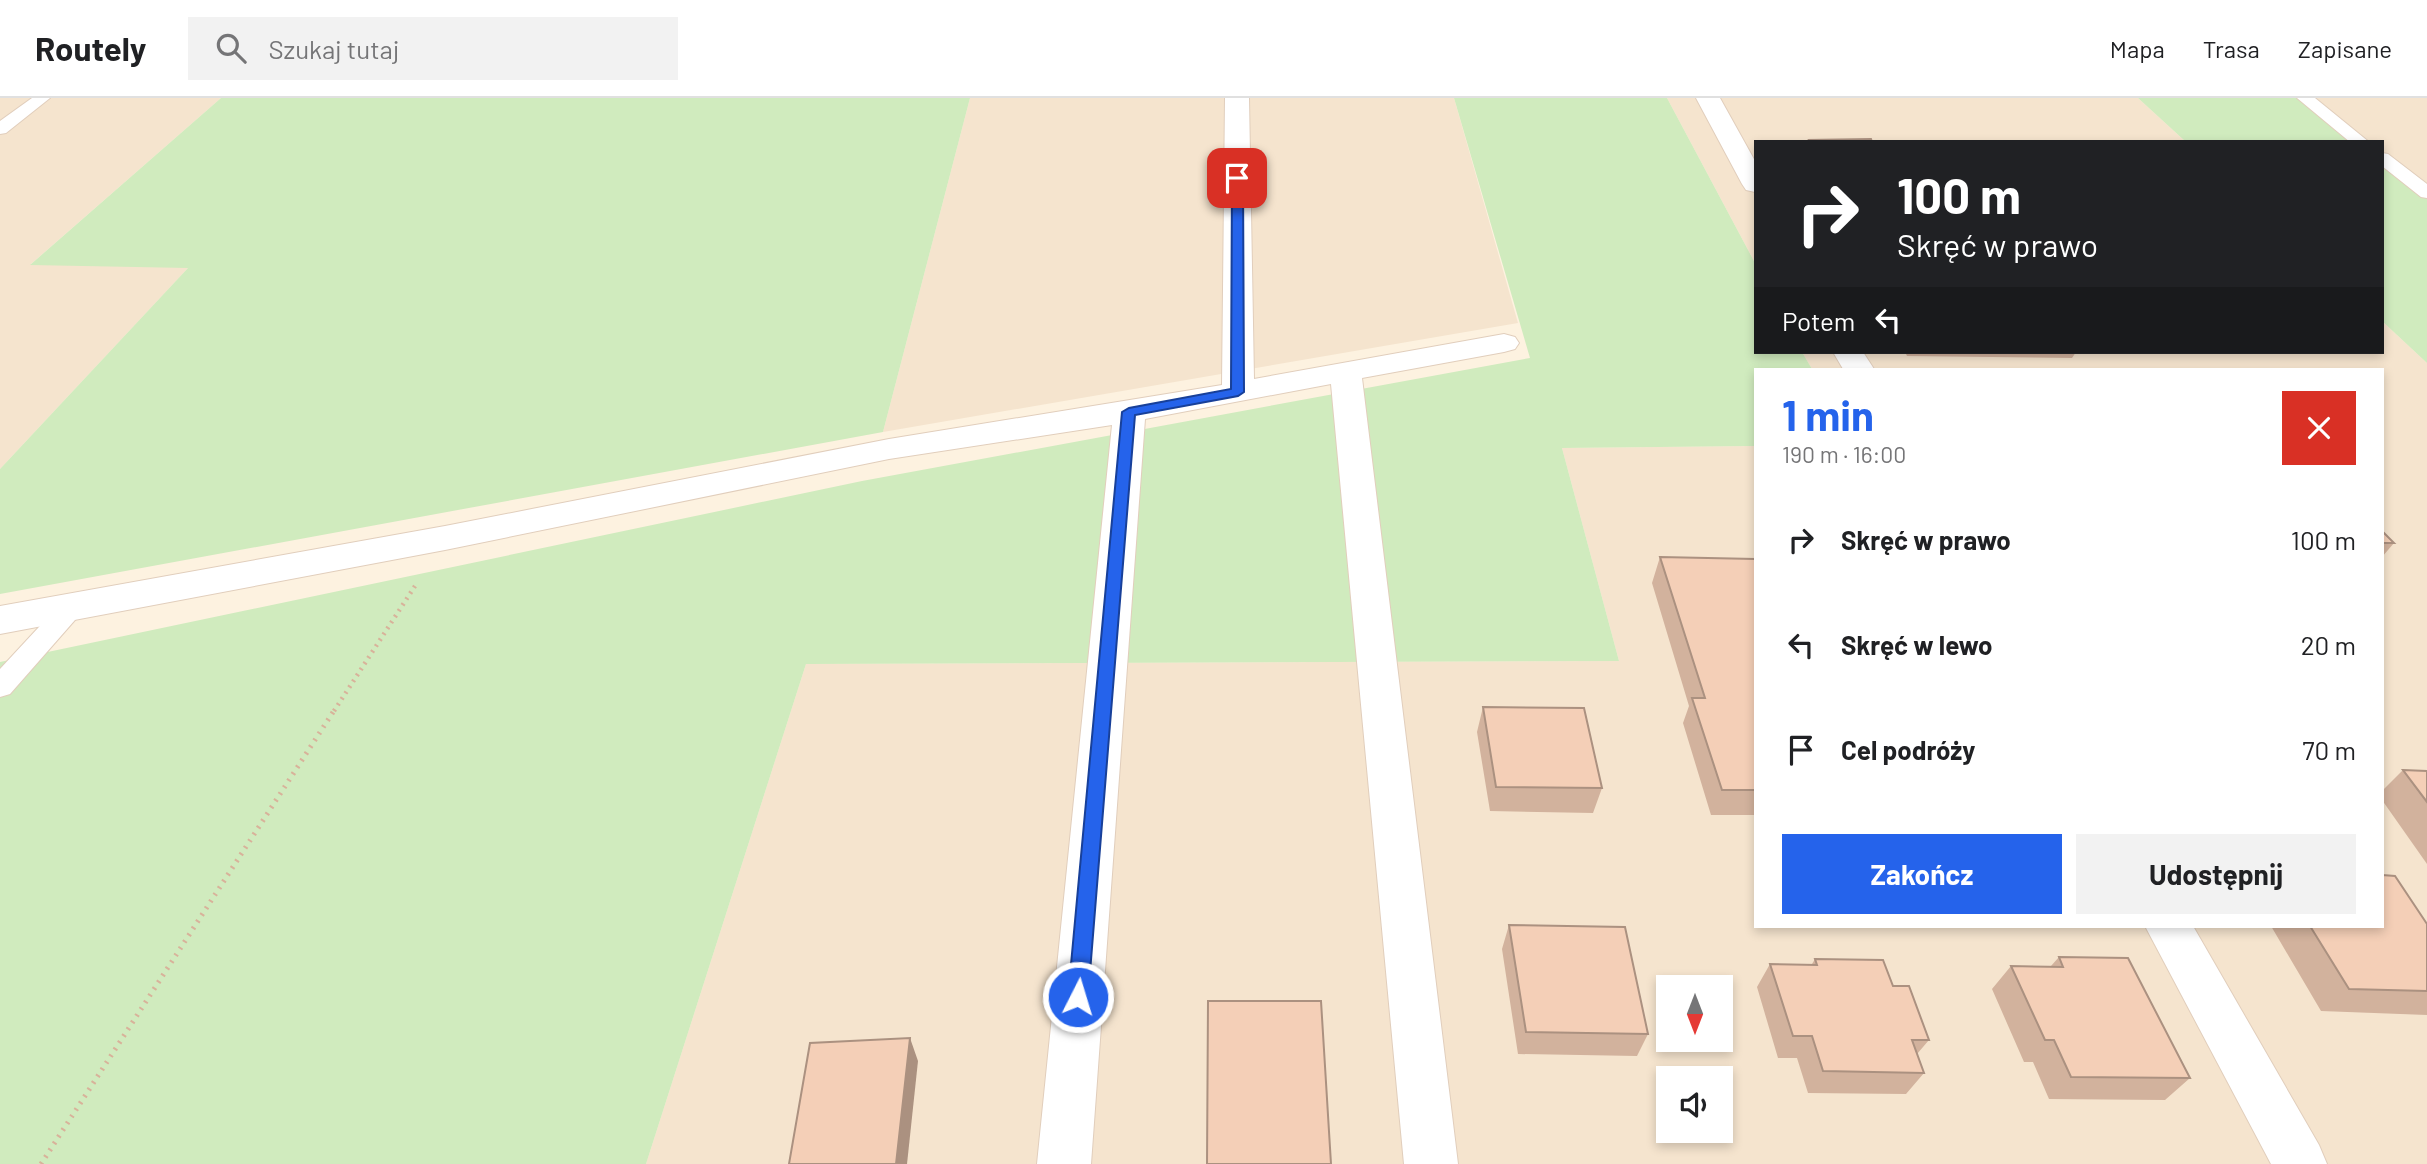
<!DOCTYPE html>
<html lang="pl">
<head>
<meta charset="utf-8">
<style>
	body { margin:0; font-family:Barlow,sans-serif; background:#f2f2f2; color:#202124; height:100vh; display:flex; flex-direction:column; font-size:26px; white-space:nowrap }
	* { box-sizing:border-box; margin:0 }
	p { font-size:23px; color:#757577 }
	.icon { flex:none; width:38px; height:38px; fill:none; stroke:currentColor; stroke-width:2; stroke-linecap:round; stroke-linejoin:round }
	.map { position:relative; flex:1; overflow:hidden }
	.side { position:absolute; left:1754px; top:270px; width:630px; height:560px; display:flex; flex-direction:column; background:#fff; border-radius:0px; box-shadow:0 4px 10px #0003 }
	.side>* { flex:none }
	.banner { position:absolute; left:1754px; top:42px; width:630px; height:214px; border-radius:0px; box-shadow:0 4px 10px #0003; background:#202124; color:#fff; overflow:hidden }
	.needle { width:46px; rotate:180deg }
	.buttons { position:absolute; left:1656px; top:877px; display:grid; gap:14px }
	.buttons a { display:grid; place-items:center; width:77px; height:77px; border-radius:0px; background:#fff; box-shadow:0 4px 10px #0003; font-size:35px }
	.pin { position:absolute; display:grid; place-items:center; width:60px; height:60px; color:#fff; margin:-30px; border-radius:14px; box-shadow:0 4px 10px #0006 }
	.me { position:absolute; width:77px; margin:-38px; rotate:5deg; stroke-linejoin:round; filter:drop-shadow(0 0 5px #0008) }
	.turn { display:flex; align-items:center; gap:24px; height:147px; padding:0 28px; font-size:32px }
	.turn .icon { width:91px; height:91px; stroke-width:2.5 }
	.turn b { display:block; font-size:49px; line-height:60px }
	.then { display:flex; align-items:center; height:66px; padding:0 28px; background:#0003; gap:14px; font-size:26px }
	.round { display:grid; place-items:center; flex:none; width:74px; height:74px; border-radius:0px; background:#f2f2f2 }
	.headline { display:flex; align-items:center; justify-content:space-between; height:119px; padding:0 28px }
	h1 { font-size:42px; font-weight:700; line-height:52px; color:#2563eb }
	.action { display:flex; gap:14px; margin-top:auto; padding:14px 28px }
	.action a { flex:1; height:80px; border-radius:0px; background:#2563eb; color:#fff; font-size:28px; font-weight:700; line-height:80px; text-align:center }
	.action a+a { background:#f2f2f2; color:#202124 }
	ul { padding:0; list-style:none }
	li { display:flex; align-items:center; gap:21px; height:105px; padding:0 28px }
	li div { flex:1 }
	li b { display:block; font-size:26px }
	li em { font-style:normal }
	header { display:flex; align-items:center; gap:42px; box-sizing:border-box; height:98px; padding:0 35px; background:#fff; border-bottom:2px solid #e0e0e0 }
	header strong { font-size:33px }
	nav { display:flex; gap:38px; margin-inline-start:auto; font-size:24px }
	.search { width:490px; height:63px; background:#f2f2f2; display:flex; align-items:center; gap:18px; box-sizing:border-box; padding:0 24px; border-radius:0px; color:#757577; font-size:26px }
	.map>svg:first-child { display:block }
	.residential { fill:#f5e4ce; fill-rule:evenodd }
	.green { fill:#d0ebbe }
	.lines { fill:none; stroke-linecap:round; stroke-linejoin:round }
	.service-casing { stroke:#e1cebc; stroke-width:2 }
	.minor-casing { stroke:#e1cebc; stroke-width:2 }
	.path-far1 { stroke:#d8b29a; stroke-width:4.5; stroke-dasharray:2 5; stroke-linecap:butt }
	.path { stroke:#d8b29a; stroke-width:5; stroke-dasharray:2 6; stroke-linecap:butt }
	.service { fill:#fff; fill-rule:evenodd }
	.minor { fill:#fff; fill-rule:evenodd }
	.wall { fill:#d2b29d }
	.shaded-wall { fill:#ab9180 }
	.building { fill:#f4cfb7; stroke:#ab9180; stroke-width:2 }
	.route { fill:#2563eb; stroke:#184099; stroke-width:2 }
</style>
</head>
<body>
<header>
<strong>Routely</strong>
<div class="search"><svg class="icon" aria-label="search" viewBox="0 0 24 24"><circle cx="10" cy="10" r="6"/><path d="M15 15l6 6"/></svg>Szukaj tutaj</div>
<nav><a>Mapa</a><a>Trasa</a><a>Zapisane</a></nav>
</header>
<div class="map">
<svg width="2427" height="1066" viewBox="0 0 2427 1066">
	<rect width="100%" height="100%" fill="#fdf2e0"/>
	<path class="residential" d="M0 0H221L31 166 189 169 0 371Z
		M970 0H1454L1518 225 883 334Z
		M1667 0H2138L2186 44H1755V165Z
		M2305 0H2427V95L2382 60V44H2361Z
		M2382 223 2427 265V1066H646L806 566 1619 563 1562 350 1755 348V828H2382V271H1812L1802 254H2382ZM1668 889H1720V942H1668ZM1668 980H1720V1032H1668Z"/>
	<path class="green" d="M221 0H970L883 334 0 496V371L188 170 30 167Z
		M1454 0H1667L1755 165V254H1802L1812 271H1755V348L1562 350 1619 563 806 566 646 1066H0V564L862 383 1530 260Z
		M2138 0H2305L2361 44H2186Z
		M2382 60 2427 95V265L2382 223Z"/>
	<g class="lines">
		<defs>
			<path id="service" d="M32 0H50L6 35 0 36V23Z
				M2297 0H2315L2369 44H2350Z
				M2382 55 2388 56 2427 86V100L2421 99 2382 68Z
				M73 499 82 502 86 508 82 514 10 596 0 599V571L64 502Z"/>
			<path id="minor" d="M1225 0H1249L1254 281 1504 236 1515 239 1519 245 1515 251 1504 254 1362 280 1458 1066H1404L1331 286 1145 321 1091 1066H1037L1112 327 889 361 445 452 0 536V508L445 428 889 341 1222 287Z
				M1696 0H1720L1755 63V94L1746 92 1742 86Z
				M1833 254H1863L1874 271H1843Z
				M2145 828H2193L2319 1047 2327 1066H2271Z"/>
		</defs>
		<use href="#service" class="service-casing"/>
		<use href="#minor" class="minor-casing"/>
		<path class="path-far1" d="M334 613 415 488"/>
		<path class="path" d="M41 1066 335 611"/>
		<use href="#service" class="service"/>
		<use href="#minor" class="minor"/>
	</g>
	<path class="wall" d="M1905 254H2076L2072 260 1907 258Z
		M2382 433 2394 445 2382 459Z
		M1660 459 1755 461V717H1711L1683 625 1689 608 1652 485Z
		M1483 609 1602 690 1593 715 1490 713 1477 634Z
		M2403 672 2427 673V766L2382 702V693Z
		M2427 826V917L2321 913 2271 828H2382Z
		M1509 827 1648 936 1637 958 1518 956 1502 851Z
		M2059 859 2190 980 2165 1002 2049 1001 2033 964H2024L1992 891 2011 868H2051Z
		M1815 861 1893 888 1929 942 1917 956 1924 975 1906 996 1808 995 1797 960H1778L1757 889 1770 866H1812Z"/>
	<path class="shaded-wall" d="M910 940 918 963 907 1066H896Z"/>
	<path class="building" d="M1871 41 1872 44H1810L1809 42Z
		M2382 433 2394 445H2382Z
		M1660 459 1755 461V692H1722L1692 600H1705Z
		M1483 609 1584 610 1602 690 1496 689Z
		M2403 672 2427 673V704Z
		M2382 777 2395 778 2427 826V893L2349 891 2310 828H2382Z
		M1509 827 1625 829 1648 936 1526 934Z
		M2059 859 2128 860 2190 980 2071 979 2054 942H2045L2011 868 2063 869Z
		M1815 861 1883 862 1893 888H1909L1929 942H1912L1924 975 1823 973 1812 938H1793L1770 866 1817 867Z
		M1208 903H1321L1331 1066H1207Z
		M910 940 896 1066H789L810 945Z"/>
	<path class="route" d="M1237 77 1243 80 1244 294 1238 298 1135 317 1088 899 1085 905 1078 908 1071 905 1068 899 1122 314 1129 310 1231 291 1232 80Z"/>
</svg>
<div class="buttons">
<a><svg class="needle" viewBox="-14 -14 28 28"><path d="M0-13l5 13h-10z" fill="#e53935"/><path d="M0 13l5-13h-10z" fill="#757577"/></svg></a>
<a><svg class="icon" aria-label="sound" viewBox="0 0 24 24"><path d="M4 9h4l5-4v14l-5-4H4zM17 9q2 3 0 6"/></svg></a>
</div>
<div class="pin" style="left:1237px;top:80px;background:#d93025"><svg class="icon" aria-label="arrive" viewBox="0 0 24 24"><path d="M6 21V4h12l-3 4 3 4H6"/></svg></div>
<svg class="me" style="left:1078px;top:899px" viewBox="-20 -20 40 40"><circle r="17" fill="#2563eb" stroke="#fff" stroke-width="3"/><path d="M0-11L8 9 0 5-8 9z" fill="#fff"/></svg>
<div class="banner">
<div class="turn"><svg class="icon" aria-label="right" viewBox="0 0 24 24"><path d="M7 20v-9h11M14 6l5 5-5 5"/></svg><div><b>100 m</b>Skręć w prawo</div></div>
<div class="then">Potem<svg class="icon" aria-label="left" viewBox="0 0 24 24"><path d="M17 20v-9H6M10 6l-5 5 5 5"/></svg></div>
</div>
<section class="side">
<div class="headline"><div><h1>1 min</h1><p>190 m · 16:00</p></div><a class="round" style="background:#d93025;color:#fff"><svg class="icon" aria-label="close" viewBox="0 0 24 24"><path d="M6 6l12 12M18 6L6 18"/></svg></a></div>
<ul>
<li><svg class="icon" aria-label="right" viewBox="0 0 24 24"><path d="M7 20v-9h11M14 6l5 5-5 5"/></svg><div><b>Skręć w prawo</b></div><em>100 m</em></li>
<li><svg class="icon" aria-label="left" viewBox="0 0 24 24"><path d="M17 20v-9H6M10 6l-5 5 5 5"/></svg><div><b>Skręć w lewo</b></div><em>20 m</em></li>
<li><svg class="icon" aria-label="arrive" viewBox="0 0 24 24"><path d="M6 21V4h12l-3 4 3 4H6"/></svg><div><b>Cel podróży</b></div><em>70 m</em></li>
</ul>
<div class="action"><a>Zakończ</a><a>Udostępnij</a></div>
</section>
</div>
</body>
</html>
